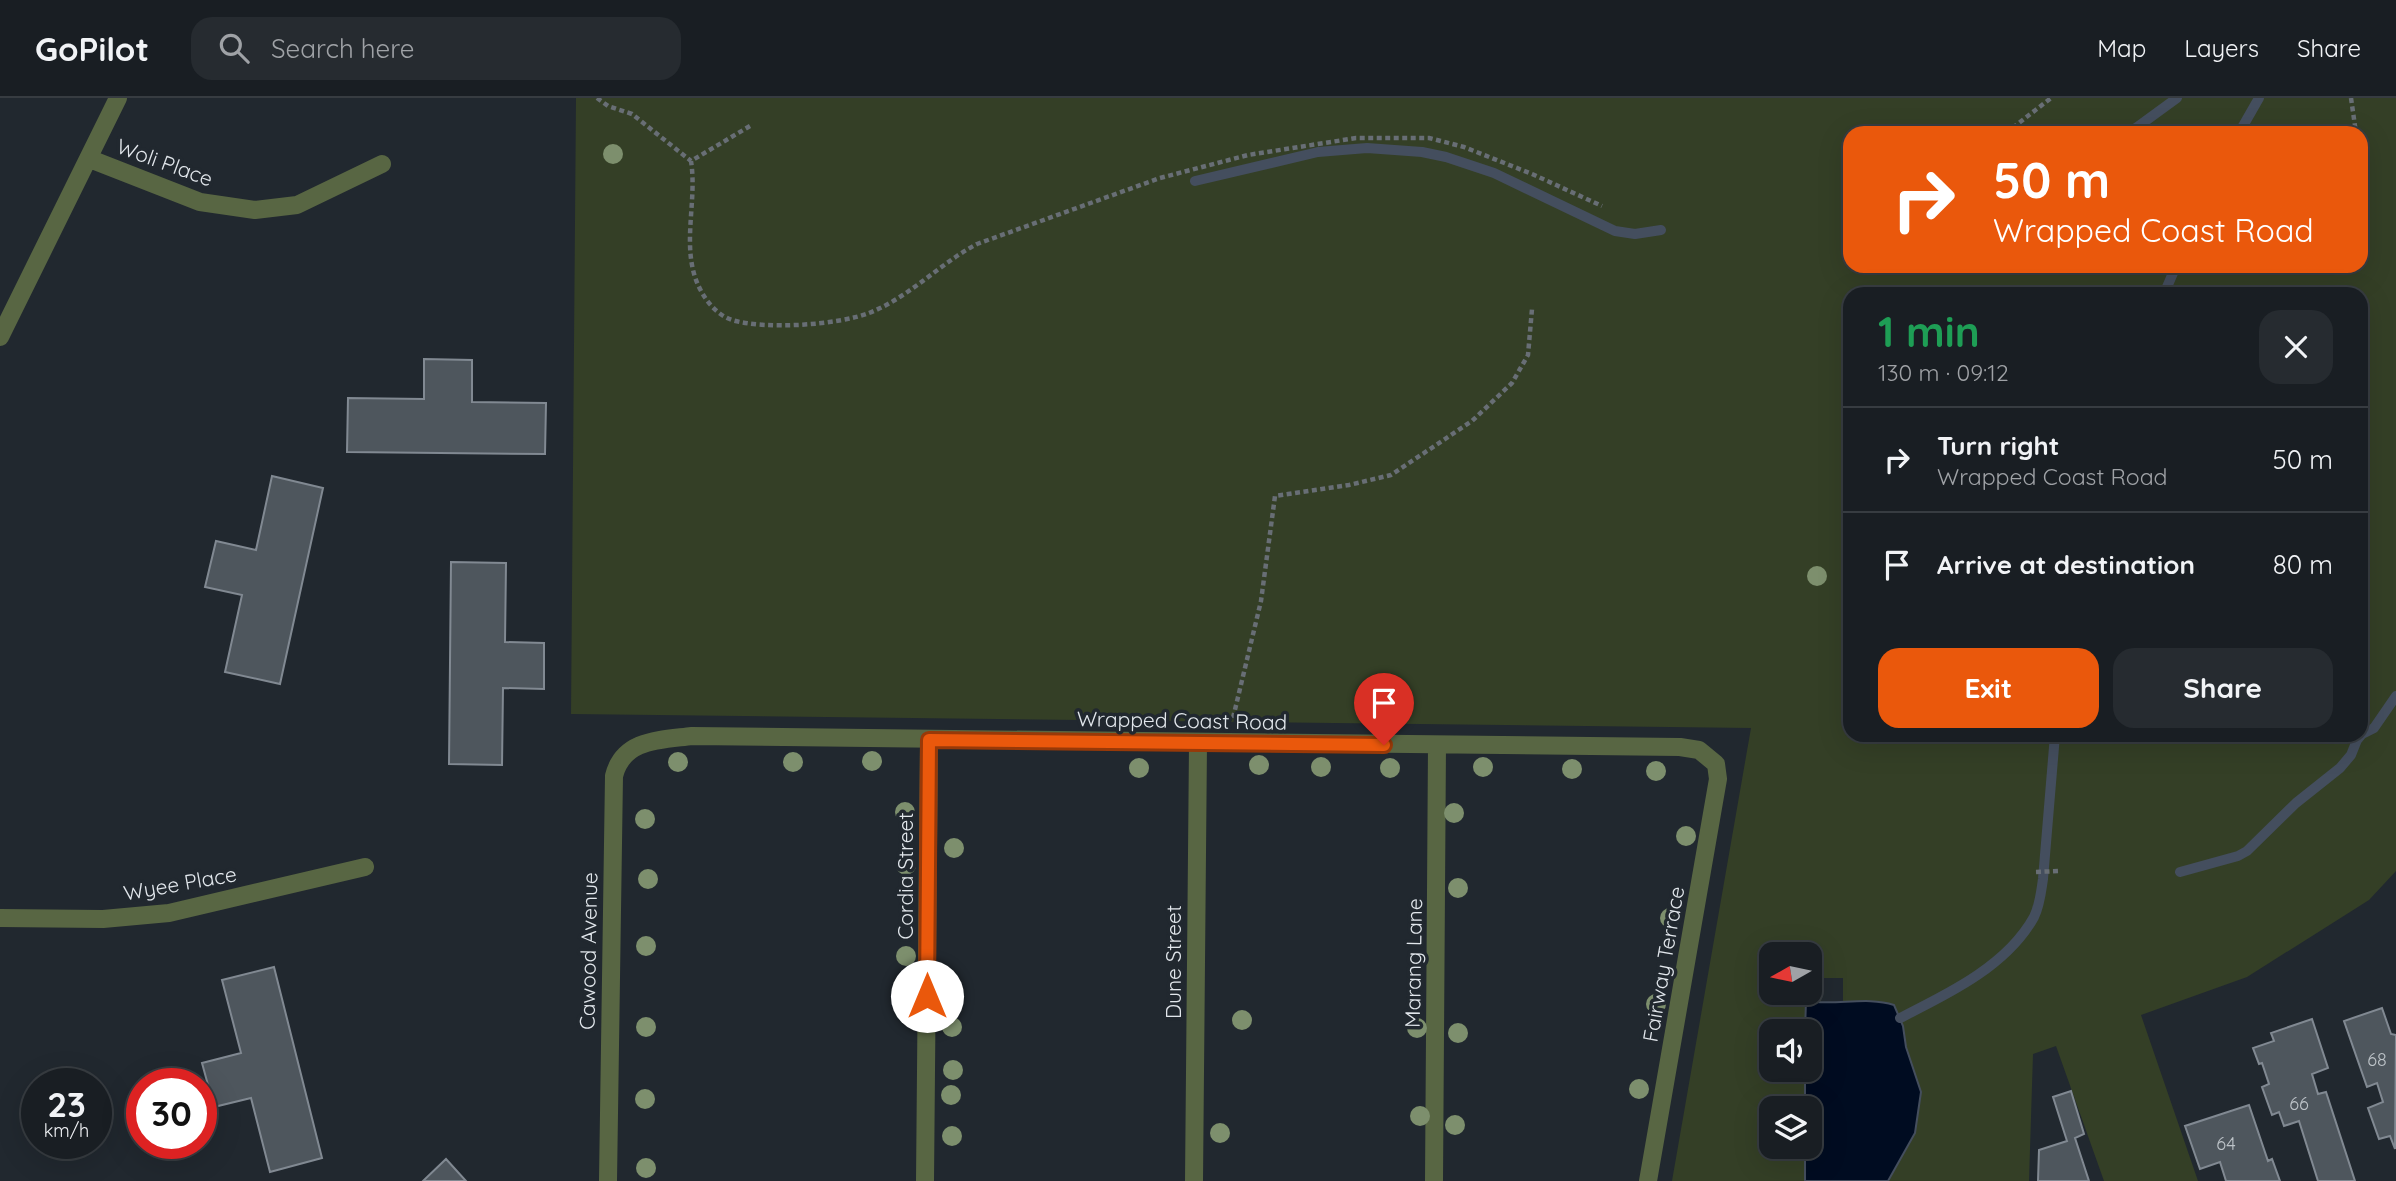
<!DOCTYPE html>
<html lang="en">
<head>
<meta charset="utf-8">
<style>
	body { margin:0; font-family:Quicksand,sans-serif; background:#262b30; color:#f1f3f6; height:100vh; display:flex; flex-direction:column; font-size:26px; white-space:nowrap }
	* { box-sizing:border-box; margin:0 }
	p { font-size:23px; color:#9fa2a6 }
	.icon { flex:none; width:38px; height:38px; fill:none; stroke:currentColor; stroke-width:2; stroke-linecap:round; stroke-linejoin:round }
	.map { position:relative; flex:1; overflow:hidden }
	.side { position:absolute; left:1843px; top:189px; width:525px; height:455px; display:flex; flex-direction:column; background:#191e23; border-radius:21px; box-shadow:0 7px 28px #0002,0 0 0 2px #373c41 }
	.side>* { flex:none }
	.banner { position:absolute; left:1843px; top:28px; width:525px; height:147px; border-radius:21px; box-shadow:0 7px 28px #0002,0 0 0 2px #373c41; background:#ea580c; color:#fff; overflow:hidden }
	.needle { width:46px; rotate:261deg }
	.buttons { position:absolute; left:1759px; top:844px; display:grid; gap:14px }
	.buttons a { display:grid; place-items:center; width:63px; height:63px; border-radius:14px; background:#191e23; box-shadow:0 7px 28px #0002,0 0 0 2px #373c41; font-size:35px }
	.speed { position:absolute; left:21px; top:970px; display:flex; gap:14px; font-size:35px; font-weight:700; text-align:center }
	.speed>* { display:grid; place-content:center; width:91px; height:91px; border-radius:50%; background:#191e23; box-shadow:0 7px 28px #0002,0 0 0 2px #373c41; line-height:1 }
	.speed small { font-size:18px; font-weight:400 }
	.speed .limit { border:10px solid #d22; background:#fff; color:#111 }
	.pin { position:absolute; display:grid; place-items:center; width:60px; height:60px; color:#fff; margin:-72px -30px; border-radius:50% 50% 50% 0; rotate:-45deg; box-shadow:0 0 7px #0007 }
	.pin .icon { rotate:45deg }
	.me { position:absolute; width:77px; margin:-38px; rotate:0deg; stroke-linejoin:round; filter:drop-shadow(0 0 5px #0008) }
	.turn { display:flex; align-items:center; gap:24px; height:147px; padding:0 35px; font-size:32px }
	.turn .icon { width:91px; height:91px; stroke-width:2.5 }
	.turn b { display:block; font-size:49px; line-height:60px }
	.round { display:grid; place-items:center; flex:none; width:74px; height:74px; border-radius:21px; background:#262b30 }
	.overview { display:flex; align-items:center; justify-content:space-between; height:119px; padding:0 35px }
	h1 { font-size:42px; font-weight:700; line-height:52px; color:#1e9e55 }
	.action { display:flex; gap:14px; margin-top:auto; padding:14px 35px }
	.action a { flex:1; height:80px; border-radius:21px; background:#ea580c; color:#fff; font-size:28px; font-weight:700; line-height:80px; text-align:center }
	.action a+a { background:#262b30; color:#f1f3f6 }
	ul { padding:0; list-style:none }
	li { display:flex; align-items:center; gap:21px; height:105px; padding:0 35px; border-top:2px solid #373c41 }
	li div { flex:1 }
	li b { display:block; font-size:26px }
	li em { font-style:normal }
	header { display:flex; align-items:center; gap:42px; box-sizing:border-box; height:98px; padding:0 35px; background:#191e23; border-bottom:2px solid #373c41 }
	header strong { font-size:33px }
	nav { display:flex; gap:38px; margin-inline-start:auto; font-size:24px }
	.search { width:490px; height:63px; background:#262b30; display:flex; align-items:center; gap:18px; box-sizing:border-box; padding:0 24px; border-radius:21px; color:#9fa2a6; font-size:26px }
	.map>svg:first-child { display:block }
	.green { fill:#343f26; fill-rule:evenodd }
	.water { fill:#000c21; stroke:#444e5e; stroke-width:2 }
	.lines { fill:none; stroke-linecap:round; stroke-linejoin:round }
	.stream { stroke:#444e5e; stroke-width:10 }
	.building { fill:#4e565d; stroke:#818992; stroke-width:2 }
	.path { stroke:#686e75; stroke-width:4.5; stroke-dasharray:5 3.5; stroke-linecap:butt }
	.minor { stroke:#586643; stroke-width:18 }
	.tree { fill:#7d8f6d }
	.route-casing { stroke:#983908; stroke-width:18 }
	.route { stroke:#ea580c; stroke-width:12 }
	.labels { text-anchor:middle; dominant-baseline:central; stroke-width:7; stroke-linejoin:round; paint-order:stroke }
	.number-label { font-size:18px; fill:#bdc3c8 }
	.street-label { font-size:21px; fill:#e2e7ec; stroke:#21282f }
</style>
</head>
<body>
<header>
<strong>GoPilot</strong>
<div class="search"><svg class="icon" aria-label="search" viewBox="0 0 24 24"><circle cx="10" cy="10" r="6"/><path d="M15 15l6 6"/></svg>Search here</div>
<nav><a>Map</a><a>Layers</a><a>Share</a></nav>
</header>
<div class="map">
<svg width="2396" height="1083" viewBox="0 0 2396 1083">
	<rect width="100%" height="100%" fill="#21282f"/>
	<path class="green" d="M576 0H2396V773L2369 802 2247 879 2141 917 2198 1083H2104L2056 948 2033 956 2029 1083H1672L1751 630 571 616ZM1850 35H2361V168H1850ZM1850 196H2361V637H1850ZM1771 856H1810V894H1771ZM1822 880H1843V905H1821ZM1771 933H1810V971H1771ZM1771 1010H1810V1048H1771Z"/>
	<path class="water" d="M1806 903C1835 908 1867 898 1894 907L1903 928 1906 949 1921 994 1915 1035 1888 1083H1805V1048H1810V1010H1805V971H1810V933H1805Z"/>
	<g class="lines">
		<path class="stream" d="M2129 35 2177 0
			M2239 35 2259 0
			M1195 83 1318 54 1367 50 1422 54 1446 59 1494 75 1615 133 1635 136 1661 132
			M2164 196 2176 168
			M2180 774 2238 758 2247 753 2296 705 2340 670 2351 657 2357 642 2362 636 2374 630 2396 598
			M1900 920C1948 896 2007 868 2034 819 2040 807 2041 794 2043 781L2055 637"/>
	</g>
	<path class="building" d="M424 261 472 262V304L546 305 545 356 347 354 348 300 424 301Z
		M272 378 323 390 280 586 225 574 242 497 205 489 216 443 256 452Z
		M451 464 506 465 505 544 544 545V591L503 590 502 667 449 666Z
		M274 869 322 1060 270 1074 251 1000 214 1009 202 965 241 955 222 882Z
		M2382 910 2391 936 2396 937 2395 1051 2390 1038 2379 1041 2368 1010 2383 1004 2377 985 2367 989 2344 923Z
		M2312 921 2328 970 2312 976 2318 996 2326 994 2355 1083H2318L2299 1023 2284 1028 2279 1014 2272 1017 2262 989 2269 986 2262 965 2259 966 2253 950 2274 943 2271 935Z
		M2071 993 2084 1036 2075 1040 2089 1083H2038L2039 1052 2067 1043 2053 999Z
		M2249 1007 2268 1063 2272 1061 2280 1083H2226L2220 1064 2200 1071 2185 1028Z
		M446 1061 466 1083H423Z"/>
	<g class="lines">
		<path class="path" d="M597 0 608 8 632 16 691 63
			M2351 0 2356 35
			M750 28 691 63C697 101 683 142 695 179 701 197 714 216 732 222 765 232 838 227 869 215 910 199 939 166 977 146L1160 80 1248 57 1356 40H1429L1464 49 1532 76 1602 108
			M2006 35 2051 0
			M1233 620 1261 503 1275 398 1349 387 1391 377 1472 323 1512 285 1528 257 1532 211
			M2036 774 2058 773"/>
		<path class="minor" d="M90 61 200 104 255 112 297 107 382 66
			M0 239 118 0
			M0 820 103 821 169 815 365 769
			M608 1083 614 678C623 641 660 642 692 638L1680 649 1699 652 1716 666 1718 681 1648 1083
			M925 1083 929 642
			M1194 1083 1198 646
			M1434 1083 1437 647"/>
	</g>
	<g class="tree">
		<circle cx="613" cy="56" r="10"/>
		<circle cx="1817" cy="478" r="10"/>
		<circle cx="872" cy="663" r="10"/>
		<circle cx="678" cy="664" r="10"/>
		<circle cx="793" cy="664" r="10"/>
		<circle cx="1259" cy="667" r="10"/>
		<circle cx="1321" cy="669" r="10"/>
		<circle cx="1483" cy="669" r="10"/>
		<circle cx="1139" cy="670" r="10"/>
		<circle cx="1390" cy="670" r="10"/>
		<circle cx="1572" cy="671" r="10"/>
		<circle cx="1656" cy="673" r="10"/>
		<circle cx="905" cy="714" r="10"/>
		<circle cx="1454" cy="715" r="10"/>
		<circle cx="645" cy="721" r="10"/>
		<circle cx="1686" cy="738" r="10"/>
		<circle cx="954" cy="750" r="10"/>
		<circle cx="906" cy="767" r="10"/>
		<circle cx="648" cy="781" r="10"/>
		<circle cx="1458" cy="790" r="10"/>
		<circle cx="1670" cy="820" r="10"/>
		<circle cx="646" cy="848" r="10"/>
		<circle cx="906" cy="858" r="10"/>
		<circle cx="952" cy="890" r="10"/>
		<circle cx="905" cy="897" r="10"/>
		<circle cx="1656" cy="906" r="10"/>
		<circle cx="1242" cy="922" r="10"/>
		<circle cx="646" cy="929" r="10"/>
		<circle cx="952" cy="929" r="10"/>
		<circle cx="1417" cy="930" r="10"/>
		<circle cx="1458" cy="935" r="10"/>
		<circle cx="953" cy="972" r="10"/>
		<circle cx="1639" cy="991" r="10"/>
		<circle cx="951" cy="997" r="10"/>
		<circle cx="645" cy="1001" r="10"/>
		<circle cx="1420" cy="1018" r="10"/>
		<circle cx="1455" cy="1027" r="10"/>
		<circle cx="1220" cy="1035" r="10"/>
		<circle cx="952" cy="1038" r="10"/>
		<circle cx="646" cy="1070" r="10"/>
	</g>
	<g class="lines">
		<defs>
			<path id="route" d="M927 898 929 642 1384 647"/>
		</defs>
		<use href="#route" class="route-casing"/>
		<use href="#route" class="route"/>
	</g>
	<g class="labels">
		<g class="number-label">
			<text x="2377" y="961">68</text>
			<text x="2299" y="1005">66</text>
			<text x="2226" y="1045">64</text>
		</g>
		<g class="street-label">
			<text transform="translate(165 64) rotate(20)">Woli Place</text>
			<text transform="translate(1182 622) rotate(1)">Wrapped Coast Road</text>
			<text transform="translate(905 778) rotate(-90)">Cordia Street</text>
			<text transform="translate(180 785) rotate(-10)">Wyee Place</text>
			<text transform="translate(588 853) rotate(-89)">Cawood Avenue</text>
			<text transform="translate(1173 864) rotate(-90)">Dune Street</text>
			<text transform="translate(1413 865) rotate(-89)">Marang Lane</text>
			<text transform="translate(1663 866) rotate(-80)">Fairway Terrace</text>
		</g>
	</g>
</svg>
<div class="buttons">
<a><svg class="needle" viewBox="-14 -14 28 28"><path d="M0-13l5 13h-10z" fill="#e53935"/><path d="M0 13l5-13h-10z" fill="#9fa2a6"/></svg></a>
<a><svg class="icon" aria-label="sound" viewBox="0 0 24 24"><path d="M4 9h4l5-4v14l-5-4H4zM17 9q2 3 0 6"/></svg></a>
<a><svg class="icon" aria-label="layers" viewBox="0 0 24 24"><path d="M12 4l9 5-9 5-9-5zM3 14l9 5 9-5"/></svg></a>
</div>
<div class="speed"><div>23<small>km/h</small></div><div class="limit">30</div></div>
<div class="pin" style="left:1384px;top:647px;background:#d93025"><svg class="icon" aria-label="arrive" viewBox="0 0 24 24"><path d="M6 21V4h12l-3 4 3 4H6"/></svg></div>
<svg class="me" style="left:927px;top:898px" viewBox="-20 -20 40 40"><circle r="19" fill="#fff"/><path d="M0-13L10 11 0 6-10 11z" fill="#ea580c"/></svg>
<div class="banner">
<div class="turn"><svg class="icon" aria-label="right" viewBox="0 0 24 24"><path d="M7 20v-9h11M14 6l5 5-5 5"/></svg><div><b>50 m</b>Wrapped Coast Road</div></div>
</div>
<section class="side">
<div class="overview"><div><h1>1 min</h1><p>130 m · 09:12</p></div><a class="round"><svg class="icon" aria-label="close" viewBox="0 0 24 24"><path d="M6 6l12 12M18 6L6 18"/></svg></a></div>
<ul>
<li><svg class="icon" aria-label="right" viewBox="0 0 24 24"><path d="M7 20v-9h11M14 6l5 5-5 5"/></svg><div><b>Turn right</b><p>Wrapped Coast Road</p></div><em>50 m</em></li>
<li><svg class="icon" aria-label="arrive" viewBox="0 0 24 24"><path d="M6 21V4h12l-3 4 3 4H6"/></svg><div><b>Arrive at destination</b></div><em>80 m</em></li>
</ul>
<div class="action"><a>Exit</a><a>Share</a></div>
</section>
</div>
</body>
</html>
